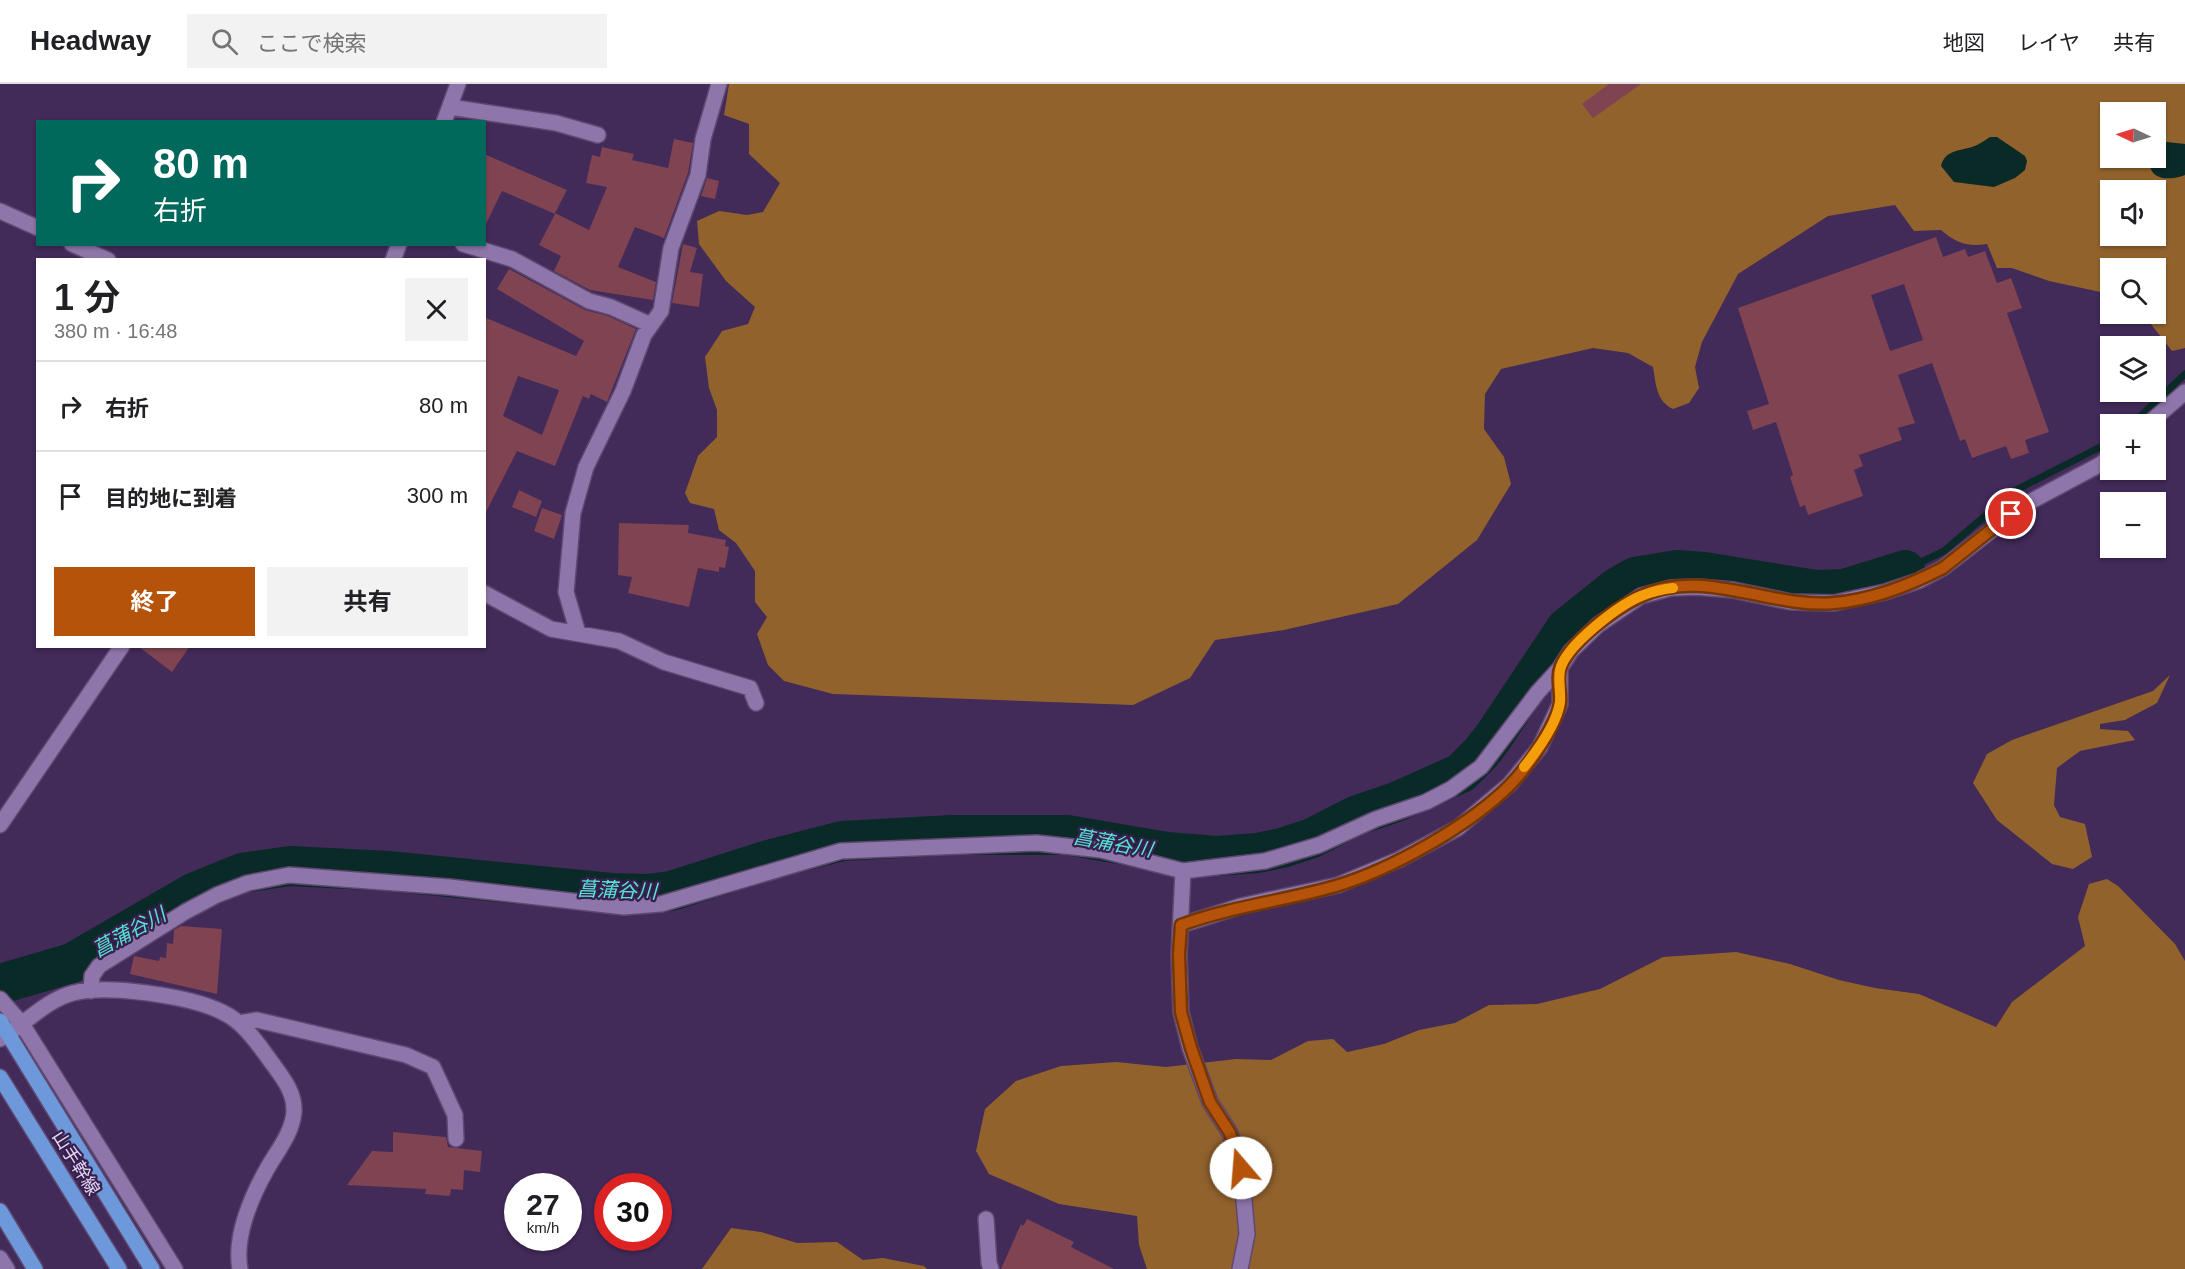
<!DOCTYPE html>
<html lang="ja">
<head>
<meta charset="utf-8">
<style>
	body { margin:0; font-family:Helvetica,"Noto Sans JP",sans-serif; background:#f2f2f2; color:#202124; height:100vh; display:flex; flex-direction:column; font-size:22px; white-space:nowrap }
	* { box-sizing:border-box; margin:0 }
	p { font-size:20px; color:#757577 }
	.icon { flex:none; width:33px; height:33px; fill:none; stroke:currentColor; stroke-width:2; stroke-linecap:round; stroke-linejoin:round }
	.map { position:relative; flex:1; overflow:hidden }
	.panel { position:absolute; left:36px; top:174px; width:450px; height:390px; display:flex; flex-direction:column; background:#fff; border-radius:0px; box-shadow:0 2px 4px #0004 }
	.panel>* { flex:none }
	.guide { position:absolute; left:36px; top:36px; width:450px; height:126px; border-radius:0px; box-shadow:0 2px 4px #0004; background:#00695c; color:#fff; overflow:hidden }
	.needle { width:39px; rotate:274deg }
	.tools { position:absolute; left:2100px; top:18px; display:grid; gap:12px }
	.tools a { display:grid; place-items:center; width:66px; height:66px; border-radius:0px; background:#fff; box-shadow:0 2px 4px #0004; font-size:30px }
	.speed { position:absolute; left:504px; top:1089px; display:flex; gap:12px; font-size:30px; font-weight:700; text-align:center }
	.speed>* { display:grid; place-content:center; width:78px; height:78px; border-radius:50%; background:#fff; box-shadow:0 2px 4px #0004; line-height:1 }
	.speed small { font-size:15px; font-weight:400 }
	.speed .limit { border:9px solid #d22; background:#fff; color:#111 }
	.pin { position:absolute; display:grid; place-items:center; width:51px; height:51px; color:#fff; margin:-26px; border:3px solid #fff; border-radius:50%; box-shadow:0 2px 6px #0007 }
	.me { position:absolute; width:66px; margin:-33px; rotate:342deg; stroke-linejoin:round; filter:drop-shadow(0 0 4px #0008) }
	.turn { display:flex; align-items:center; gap:21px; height:126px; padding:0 18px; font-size:27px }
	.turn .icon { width:78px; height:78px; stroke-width:2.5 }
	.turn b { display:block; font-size:42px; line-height:51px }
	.round { display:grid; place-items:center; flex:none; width:63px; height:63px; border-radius:0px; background:#f2f2f2 }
	.headline { display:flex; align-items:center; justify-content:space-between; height:102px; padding:0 18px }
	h1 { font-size:36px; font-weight:700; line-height:45px }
	.button { display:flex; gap:12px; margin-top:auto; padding:12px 18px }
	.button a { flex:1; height:69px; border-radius:0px; background:#b45309; color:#fff; font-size:24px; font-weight:700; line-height:69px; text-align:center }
	.button a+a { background:#f2f2f2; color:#202124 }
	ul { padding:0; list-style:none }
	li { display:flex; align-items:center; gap:18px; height:90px; padding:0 18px; border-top:2px solid #e0e0e0 }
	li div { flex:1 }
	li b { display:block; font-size:22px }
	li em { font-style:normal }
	header { display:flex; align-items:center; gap:36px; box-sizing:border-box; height:84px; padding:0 30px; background:#fff; border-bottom:2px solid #e0e0e0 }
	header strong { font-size:28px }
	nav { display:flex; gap:33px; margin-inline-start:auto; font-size:21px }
	.search { width:420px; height:54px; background:#f2f2f2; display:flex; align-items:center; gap:15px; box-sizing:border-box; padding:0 21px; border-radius:0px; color:#757577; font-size:22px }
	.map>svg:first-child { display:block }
	.forest { fill:#92622d; fill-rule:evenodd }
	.water { fill:#0a2a27 }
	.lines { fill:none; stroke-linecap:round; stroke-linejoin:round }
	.stream { stroke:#0a2a27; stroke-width:7 }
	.river { stroke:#0a2a27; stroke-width:40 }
	.building { fill:#7f4351; fill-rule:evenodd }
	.minor-casing { stroke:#5e4871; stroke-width:18 }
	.major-casing { stroke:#5e4871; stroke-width:18 }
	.minor { stroke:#8e75aa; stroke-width:15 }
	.major { stroke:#6d99db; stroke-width:15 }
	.route-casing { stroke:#753606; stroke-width:15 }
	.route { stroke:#b45309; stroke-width:10 }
	.slow { stroke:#f59e0b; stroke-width:10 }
	.labels { text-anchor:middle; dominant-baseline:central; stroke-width:4.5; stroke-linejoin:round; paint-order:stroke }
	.street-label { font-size:18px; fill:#e5d8f5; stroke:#38204e }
	.water-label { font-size:20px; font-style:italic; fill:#55e3d5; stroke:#38204e }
</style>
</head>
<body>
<header>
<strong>Headway</strong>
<div class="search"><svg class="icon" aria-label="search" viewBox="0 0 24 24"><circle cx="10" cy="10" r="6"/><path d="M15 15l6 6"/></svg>ここで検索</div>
<nav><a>地図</a><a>レイヤ</a><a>共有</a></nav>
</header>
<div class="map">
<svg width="2185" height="1185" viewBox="0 0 2185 1185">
	<rect width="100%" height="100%" fill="#422a59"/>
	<path class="forest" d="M729 0H2185V264L2172 267 2143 230H2156V184H2110V210L2049 197 2012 184H1997L1987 160C1967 163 1956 159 1941 146L1914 147 1895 121 1828 132 1738 190 1702 258 1695 283 1699 304 1689 319 1673 325C1656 317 1656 300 1653 283L1628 269 1593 264 1501 285 1485 310 1484 345 1504 373 1511 400 1477 456 1398 520 1284 546 1215 556 1190 594 1133 621 833 610 784 597 768 581 757 550 767 533 755 518V487L736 459 719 446 714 425 690 419 685 409 698 372 717 353V326L709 304 705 273 722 247 748 240 755 223 726 197 699 160 697 137 719 127 747 131 763 128 780 99 749 70V40L724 31ZM2110 28H2156V74H2110ZM2110 106H2156V152H2110Z
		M2170 591 2157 619 2125 636 2100 640V645L2128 647 2135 656 2080 667 2057 684 2054 721 2060 733 2085 740 2092 773 2073 785 2052 780 1997 736 1973 699 1987 670 2012 656 2153 607Z
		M2107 795 2118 802 2175 860 2185 877V1185H1147L1139 1161 1137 1132 1059 1120 989 1090 976 1067 985 1025 1016 997 1061 982 1116 978 1166 983 1236 975 1271 976 1308 957 1333 955 1347 968 1384 960 1419 946 1455 939 1489 921 1537 920 1600 905 1663 873 1736 868 1790 880 1839 896 1875 904 1919 910 1996 943 2012 918 2085 862 2078 833 2089 800Z
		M731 1144 761 1148 797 1159 837 1158 863 1176 883 1174 924 1182 927 1185H702Z"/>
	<path class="water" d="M1990 53H1997L2025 72 2027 77 2025 86 2015 94 1994 103 1954 98 1941 82C1945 66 1959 67 1972 63 1978 61 1984 57 1990 53Z
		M2167 58 2185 60V91C2169 97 2147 97 2150 74H2156V59Z"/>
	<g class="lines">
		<path class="stream" d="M2132 340 2185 290
			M1905 486 1944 467 2014 407 2110 358"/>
		<path class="river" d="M0 900 72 879 193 809 242 789 290 782 388 787 611 809 647 810 671 807 765 777 842 757 952 751H1067L1166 768 1217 772 1257 769 1282 764 1312 754 1355 732 1396 718 1461 689 1481 669 1494 652 1566 544 1616 504 1635 493 1677 486 1704 488 1816 506 1844 505 1905 486"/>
	</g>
	<path class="building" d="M1609 0H1641L1593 34 1582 20Z
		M674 55 693 59 688 89 664 154 635 143 618 183 656 198 653 216 590 206 554 187 561 172 539 161 555 130 502 107 484 144V70L567 106 555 129 589 146 607 103 586 99 592 71 600 73 602 63 634 70 632 76 668 84Z
		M707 94 719 97 715 115 701 112Z
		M1936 153 1943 173 1965 165 1968 173 1985 167 1997 199 2011 194 2022 224 2007 229 2049 348 2025 356 2029 369 2011 375 2006 362 1972 374 1965 355 1960 357 1932 279 1898 291 1915 339 1898 344 1902 356 1859 371 1863 382 1854 386 1863 412 1808 431 1805 421 1800 423 1790 393 1793 391 1776 338 1753 346 1747 327 1769 320 1738 224ZM1904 200 1923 256 1890 267 1871 211Z
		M683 160 697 164 690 188 703 190 699 223 672 219Z
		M509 185 585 226 608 232 636 245 607 318 591 310 589 315 583 312 555 382 517 367 484 432V233L576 272 584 257 497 205ZM518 292 559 306 542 351 503 332Z
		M519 406 542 417 536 433 512 423Z
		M542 424 562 431 554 455 534 447Z
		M619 439 689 441 688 449 726 456 725 462 729 463 725 484 719 483V488L698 484 689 523 628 509 632 493 618 491Z
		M138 562H190L172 588Z
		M181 842 222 845 217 910 130 890 134 872 159 877 160 873 166 874 167 859 173 860 174 846Z
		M393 1048 446 1053 448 1063 482 1067 480 1088 464 1086 463 1106 451 1105 450 1112 425 1110 426 1105 347 1101 372 1067 393 1068Z
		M1027 1135 1074 1158 1071 1163 1114 1185H1001L1021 1140 1023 1142Z"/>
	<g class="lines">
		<defs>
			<path id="minor" d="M450 23 556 39 598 51
				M444 38 458 0
				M0 127 38 144
				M72 160 108 176
				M463 160 512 175 589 217 611 223 651 241
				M393 176 399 160
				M2148 340 2185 308
				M484 509 551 545 619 557 664 578 750 604 756 619
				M578 549 566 508 573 429 586 383 623 307 644 251 661 227 671 164 698 91 703 55 719 0
				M0 741 122 562
				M1183 787 1179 870 1181 928 1190 964 1210 1018 1230 1049 1241 1084 1247 1150 1240 1185
				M1181 841 1241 822 1338 801 1398 776 1458 744 1510 700 1540 663 1560 620V584
				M91 907 92 892 99 882 185 828 217 811 248 799 289 791 449 803 624 823 661 820 841 767 1037 759 1101 766 1183 787 1265 777 1319 761 1376 735 1426 718 1451 705 1481 683 1538 608 1560 584 1571 567 1598 541 1641 512 1671 504 1697 503 1733 506 1791 518 1834 519 1885 508 1918 497 1943 484 2024 421 2101 380 2110 372
				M0 915 22 940 175 1185
				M239 939 257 936 406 971 433 983 455 1031 456 1055
				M0 955C24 941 46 916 73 909 107 900 190 912 222 928 244 938 258 960 272 979 283 994 295 1009 294 1028 292 1050 277 1067 267 1085 251 1113 234 1153 240 1185
				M986 1135 989 1179 991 1185
				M0 1174 7 1185"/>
			<path id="major" d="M0 937 152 1185
				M0 993 119 1185
				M0 1127 35 1185"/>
		</defs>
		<use href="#minor" class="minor-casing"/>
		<use href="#major" class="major-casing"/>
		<use href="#minor" class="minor"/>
		<use href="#major" class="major"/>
	</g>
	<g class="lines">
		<defs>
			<path id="route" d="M1241 1084 1230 1049 1210 1018 1191 964 1181 928 1179 870 1181 841C1233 822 1284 817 1336 802 1392 785 1469 742 1510 701 1527 684 1556 642 1560 619 1561 608 1556 593 1561 582 1573 556 1613 526 1639 513 1700 482 1771 525 1834 519 1872 516 1910 501 1943 484L2011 430"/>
		</defs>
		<use href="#route" class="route-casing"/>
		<use href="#route" class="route"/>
		<path class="slow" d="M1524 683C1537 667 1557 639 1560 618 1561 608 1558 596 1560 586 1565 562 1619 521 1641 512 1651 508 1663 505 1673 504"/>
	</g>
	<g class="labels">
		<g class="street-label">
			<text transform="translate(76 1079) rotate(58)">山手幹線</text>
		</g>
		<g class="water-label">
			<text transform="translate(1113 759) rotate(10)">菖蒲谷川</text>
			<text transform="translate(617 806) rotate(2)">菖蒲谷川</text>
			<text transform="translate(129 848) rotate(-29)">菖蒲谷川</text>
		</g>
	</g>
</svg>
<div class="tools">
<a><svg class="needle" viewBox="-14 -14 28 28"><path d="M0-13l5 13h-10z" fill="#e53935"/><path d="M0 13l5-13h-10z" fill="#757577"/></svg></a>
<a><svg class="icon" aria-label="sound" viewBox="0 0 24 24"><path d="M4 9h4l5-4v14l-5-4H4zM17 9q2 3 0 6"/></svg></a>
<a><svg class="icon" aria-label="search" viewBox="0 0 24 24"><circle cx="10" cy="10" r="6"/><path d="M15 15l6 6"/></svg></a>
<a><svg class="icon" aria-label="layers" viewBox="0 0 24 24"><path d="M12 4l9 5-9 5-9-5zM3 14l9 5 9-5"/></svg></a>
<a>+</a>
<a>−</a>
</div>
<div class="speed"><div>27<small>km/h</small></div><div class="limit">30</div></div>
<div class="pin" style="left:2011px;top:430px;background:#d93025"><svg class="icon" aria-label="arrive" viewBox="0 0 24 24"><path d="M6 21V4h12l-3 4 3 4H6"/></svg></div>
<svg class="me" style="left:1241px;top:1084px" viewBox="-20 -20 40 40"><circle r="19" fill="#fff"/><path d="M0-13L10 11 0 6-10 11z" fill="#b45309"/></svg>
<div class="guide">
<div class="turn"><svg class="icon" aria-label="right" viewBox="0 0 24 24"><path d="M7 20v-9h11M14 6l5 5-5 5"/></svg><div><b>80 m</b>右折</div></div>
</div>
<section class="panel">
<div class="headline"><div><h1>1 分</h1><p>380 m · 16:48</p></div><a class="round"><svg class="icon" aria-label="close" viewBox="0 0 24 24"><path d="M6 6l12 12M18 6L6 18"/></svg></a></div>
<ul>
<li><svg class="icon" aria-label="right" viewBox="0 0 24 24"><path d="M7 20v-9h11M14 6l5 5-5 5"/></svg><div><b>右折</b></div><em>80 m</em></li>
<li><svg class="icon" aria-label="arrive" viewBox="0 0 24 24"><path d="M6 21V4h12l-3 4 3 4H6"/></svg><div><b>目的地に到着</b></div><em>300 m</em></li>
</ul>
<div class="button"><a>終了</a><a>共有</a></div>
</section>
</div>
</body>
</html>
